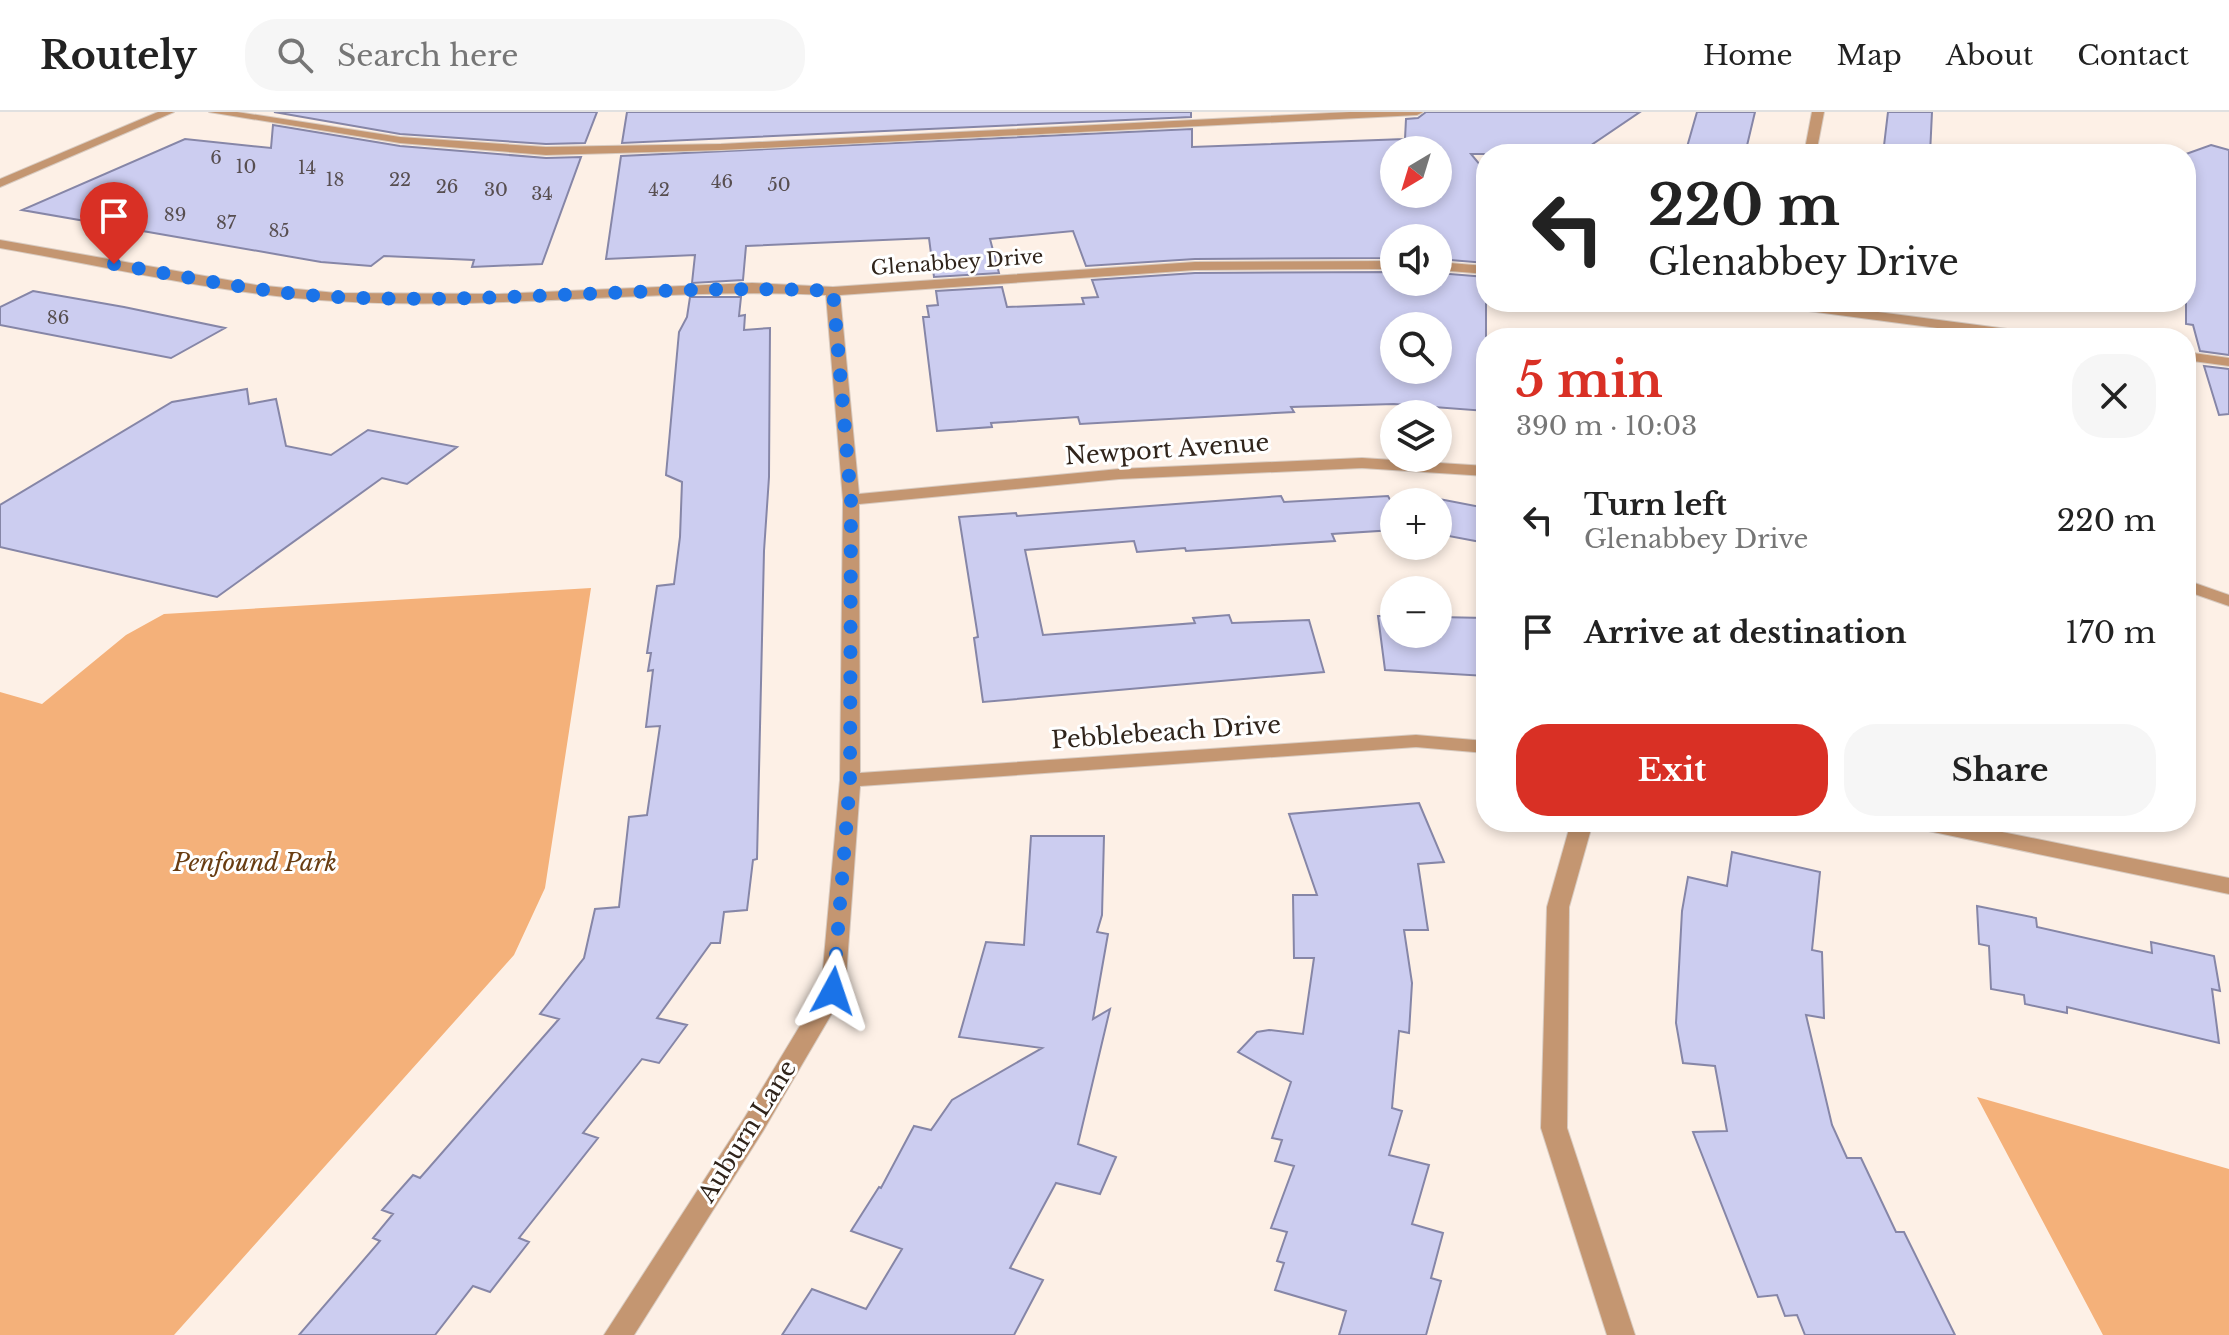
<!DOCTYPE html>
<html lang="en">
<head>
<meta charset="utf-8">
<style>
	body { margin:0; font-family:"Libre Baskerville",serif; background:#f6f6f6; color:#222; height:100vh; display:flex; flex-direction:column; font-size:30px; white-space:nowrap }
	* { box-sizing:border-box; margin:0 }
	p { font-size:26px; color:#767676 }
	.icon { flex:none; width:44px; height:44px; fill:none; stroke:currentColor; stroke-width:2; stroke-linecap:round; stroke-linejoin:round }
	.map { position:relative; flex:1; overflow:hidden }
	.sheet { position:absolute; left:1476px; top:216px; width:720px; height:504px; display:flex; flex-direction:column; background:#fff; border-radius:32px; box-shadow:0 4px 12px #0003 }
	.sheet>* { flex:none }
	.guide { position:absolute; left:1476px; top:32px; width:720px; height:168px; border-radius:32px; box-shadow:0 4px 12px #0003; background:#fff; color:#222; overflow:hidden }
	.needle { width:52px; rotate:218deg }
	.fabs { position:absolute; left:1380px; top:24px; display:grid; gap:16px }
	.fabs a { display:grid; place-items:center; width:72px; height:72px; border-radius:50%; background:#fff; box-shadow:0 4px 12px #0003; font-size:40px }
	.pin { position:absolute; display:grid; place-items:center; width:68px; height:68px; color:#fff; margin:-82px -34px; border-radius:50% 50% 50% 0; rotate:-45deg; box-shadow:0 0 8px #0007 }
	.pin .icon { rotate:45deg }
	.me { position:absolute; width:88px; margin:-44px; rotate:5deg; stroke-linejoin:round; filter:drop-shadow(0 0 6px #0008) }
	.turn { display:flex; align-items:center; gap:28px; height:168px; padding:0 40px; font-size:36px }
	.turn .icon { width:104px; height:104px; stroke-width:2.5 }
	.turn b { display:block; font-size:56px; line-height:68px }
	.round { display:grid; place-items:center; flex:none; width:84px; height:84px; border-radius:32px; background:#f6f6f6 }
	.overview { display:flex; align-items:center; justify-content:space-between; height:136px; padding:0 40px }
	h1 { font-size:48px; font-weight:700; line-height:60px; color:#d93025 }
	.primary-button { display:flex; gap:16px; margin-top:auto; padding:16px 40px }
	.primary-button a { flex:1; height:92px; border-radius:32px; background:#d93025; color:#fff; font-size:32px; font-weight:700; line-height:92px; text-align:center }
	.primary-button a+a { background:#f6f6f6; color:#222 }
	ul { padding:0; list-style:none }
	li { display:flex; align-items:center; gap:24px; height:112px; padding:0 40px }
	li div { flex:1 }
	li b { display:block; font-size:30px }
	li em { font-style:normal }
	header { display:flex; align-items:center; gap:48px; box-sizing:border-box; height:112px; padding:0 40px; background:#fff; border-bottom:2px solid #e0e0e0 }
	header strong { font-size:38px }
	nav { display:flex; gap:44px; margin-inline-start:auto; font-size:28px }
	.search { width:560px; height:72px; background:#f6f6f6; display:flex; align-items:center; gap:20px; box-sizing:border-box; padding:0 28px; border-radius:32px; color:#767676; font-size:30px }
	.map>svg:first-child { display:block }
	.green { fill:#f4b17a }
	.building { fill:#cccdf0; stroke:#8686a7; stroke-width:2; fill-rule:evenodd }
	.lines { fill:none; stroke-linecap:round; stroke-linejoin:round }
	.minor-casing { stroke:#d8cbc1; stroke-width:2 }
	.minor { fill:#c49671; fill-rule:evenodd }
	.route { stroke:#1a73e8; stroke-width:14; stroke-dasharray:0 25.2 }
	.labels { text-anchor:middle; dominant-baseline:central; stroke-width:6; stroke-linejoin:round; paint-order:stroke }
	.far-number-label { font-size:18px; fill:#574e50 }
	.far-street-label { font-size:20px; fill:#30241b; stroke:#fff }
	.street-label { font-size:24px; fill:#30241b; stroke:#fff }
	.park-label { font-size:24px; font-style:italic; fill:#693d12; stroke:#fff }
</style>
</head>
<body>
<header>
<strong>Routely</strong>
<div class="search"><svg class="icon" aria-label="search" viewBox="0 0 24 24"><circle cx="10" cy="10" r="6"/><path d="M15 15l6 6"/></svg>Search here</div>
<nav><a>Home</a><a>Map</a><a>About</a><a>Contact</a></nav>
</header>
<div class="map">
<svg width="2229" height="1223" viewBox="0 0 2229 1223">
	<rect width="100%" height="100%" fill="#fdf0e6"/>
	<path class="green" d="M591 476 545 776 514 843 174 1223H0V580L42 592 126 523 164 502Z
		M1977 985 2229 1057V1223H2103Z"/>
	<path class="building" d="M274 0H597L585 31 546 32 400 22Z
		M627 0H1191V5L622 31Z
		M1426 0H1640L1578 42H1471L1486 60V151L1438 147V126H1394V146L1195 147 1086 154 1073 119 990 127 999 161 934 165 929 126 746 134 743 168 692 171 695 143 606 147 621 44 1192 17V35L1405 27 1406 7 1418 6ZM1394 38H1438V82H1394Z
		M1697 0H1755L1745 42H1685Z
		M1888 0H1932L1930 42H1883Z
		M273 13 400 34 546 46 581 45 542 152 472 155 474 148 384 144 371 154 321 150 22 98 185 27 271 36Z
		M2211 33 2229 38V243L2200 239 2193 213 2186 212V42Z
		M1394 160V170H1438V161L1486 165V299L1394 292 1291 295 1294 300 1080 312 1078 305 991 311 992 315 937 319 923 205H929L927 194 938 193 936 179 1002 175 1007 195 1084 192 1082 186 1098 185 1092 168 1195 161ZM1394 214H1438V258H1394Z
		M33 179 124 195 225 216 171 246 0 213V195Z
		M690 185H741L739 204 745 203 744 218 770 216 769 365 764 439 757 747 753 748 747 798 724 800 720 831H711L657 906 687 913 659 951 642 947 583 1021 598 1026 519 1126 529 1130 490 1180 473 1174 435 1223H299L380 1129 373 1126 393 1102 382 1098 413 1063 420 1066 559 907 540 902 584 846 595 797 619 795 629 705 647 703 660 614 646 615 653 558 648 559 651 541H647L657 474 674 472 680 425 682 370 666 363 679 220 687 205Z
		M2204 254 2229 257V302L2219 303Z
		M247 277 249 292 276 287 286 334 331 343 368 318 457 335 407 372 382 366 217 485 0 435V393L172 290Z
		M1281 384 1284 390 1388 384 1394 395V418L1332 422 1335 429 1186 439 1185 436 1137 440 1134 429 1025 438 1043 523 1195 511 1193 506 1229 503 1232 511 1309 508 1324 560 983 590 974 526 978 525 959 405 1016 401 1017 404Z
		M1434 386 1486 396V431L1438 422V390H1432Z
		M1378 504H1394V522H1438V505L1486 506V564L1385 558Z
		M1419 691 1444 750 1418 752 1428 818H1404L1412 871 1409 921 1399 919 1392 996 1402 999 1389 1043 1429 1053 1412 1112 1443 1121 1431 1166 1441 1169 1426 1223H1339L1346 1199 1275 1178 1284 1151 1277 1149 1287 1120 1271 1116 1294 1054 1275 1049 1282 1028 1272 1026 1291 970 1238 940 1257 920 1269 918 1303 922 1314 846H1294L1293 783H1317L1289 702Z
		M1031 724H1104L1102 803 1097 820 1108 822 1093 907 1110 897 1078 1032 1116 1045 1100 1082 1056 1071 1010 1156 1043 1168 1014 1223H782L812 1177 866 1197 902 1137 851 1119 879 1075 881 1076 914 1014 931 1018 952 988 1042 936 959 925 986 830 1024 833Z
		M1732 740 1820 760 1812 838 1822 840 1824 906 1806 903 1832 1013 1847 1046H1861L1896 1120H1904L1955 1223H1805L1797 1203 1785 1204 1777 1183 1758 1185 1693 1020 1727 1019 1715 954 1683 951 1676 911 1682 799 1688 765 1727 774Z
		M1977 794 2036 806 2037 815 2152 841 2151 830 2214 844 2220 879 2212 877 2219 931 2067 895V901L2025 892 2024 883 1991 877 1989 834 1979 832Z"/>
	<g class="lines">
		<defs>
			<path id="minor" d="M158 0H174L0 75V67Z
				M209 0H237L400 25 546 35 721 32 1350 0H1423L1417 3 721 38 546 43 400 31Z
				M1812 0H1824L1816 42H1804Z
				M0 128 256 173 336 181 499 182 752 171 833 175 1195 150 1394 149V157L1195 158 840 183 859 382 1119 357 1362 346 1486 354V364L1362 356 1119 367 859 392 860 661 1416 623 1486 629V641L1416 635 860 674 845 879 763 1019 634 1223H604L745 1005 821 879 840 668 843 388 826 183C663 175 499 199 335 189 223 183 111 155 0 136Z
				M1438 150 1486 154V162L1438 158Z
				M1763 190H1802L2046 222 2053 226H2013L1770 194Z
				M2186 240 2229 246V254L2186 248Z
				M2186 468 2229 483V494L2186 479Z
				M1571 710H1593L1569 795 1567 1016 1635 1223H1607L1541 1016 1547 795Z
				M1908 710H1953L2229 766V782L1919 717Z"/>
		</defs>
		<use href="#minor" class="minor-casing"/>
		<use href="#minor" class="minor"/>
	</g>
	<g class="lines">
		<path class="route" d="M114 152C187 165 261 181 336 185 502 193 667 171 833 179L851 388 850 668 833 879"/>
	</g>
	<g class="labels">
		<g class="far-number-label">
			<text x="216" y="46">6</text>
			<text x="246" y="55">10</text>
			<text x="307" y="56">14</text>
			<text x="335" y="68">18</text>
			<text x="400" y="68">22</text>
			<text x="722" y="70">46</text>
			<text x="779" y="73">50</text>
			<text x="447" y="75">26</text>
			<text x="496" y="78">30</text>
			<text x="659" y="78">42</text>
			<text x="542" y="82">34</text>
			<text x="175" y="103">89</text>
			<text x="226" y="111">87</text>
			<text x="279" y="119">85</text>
			<text x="58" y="206">86</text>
		</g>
		<g class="far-street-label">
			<text transform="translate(957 150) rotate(-4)">Glenabbey Drive</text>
		</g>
		<g class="street-label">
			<text transform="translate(1167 337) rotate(-4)">Newport Avenue</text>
			<text transform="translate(1166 620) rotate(-4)">Pebblebeach Drive</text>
			<text transform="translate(747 1019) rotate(-58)">Auburn Lane</text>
		</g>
		<g class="park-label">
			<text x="255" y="750">Penfound Park</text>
		</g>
	</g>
</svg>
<div class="fabs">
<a><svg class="needle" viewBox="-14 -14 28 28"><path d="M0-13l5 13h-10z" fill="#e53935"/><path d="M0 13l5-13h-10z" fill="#767676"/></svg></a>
<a><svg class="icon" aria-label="sound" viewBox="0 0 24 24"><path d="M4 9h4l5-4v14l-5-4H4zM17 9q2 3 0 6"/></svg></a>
<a><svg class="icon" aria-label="search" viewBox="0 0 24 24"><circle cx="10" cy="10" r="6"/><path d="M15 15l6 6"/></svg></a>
<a><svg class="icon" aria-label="layers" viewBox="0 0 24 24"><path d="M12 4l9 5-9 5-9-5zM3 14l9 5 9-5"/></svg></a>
<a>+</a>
<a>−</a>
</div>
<div class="pin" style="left:114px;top:152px;background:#d93025"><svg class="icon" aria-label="arrive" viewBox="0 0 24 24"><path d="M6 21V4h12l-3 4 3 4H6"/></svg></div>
<svg class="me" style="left:833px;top:879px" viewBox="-20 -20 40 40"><path d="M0-17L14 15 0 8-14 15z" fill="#1a73e8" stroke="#fff" stroke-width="4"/></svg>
<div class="guide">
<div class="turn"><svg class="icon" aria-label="left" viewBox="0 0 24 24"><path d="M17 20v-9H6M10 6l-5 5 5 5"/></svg><div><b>220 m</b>Glenabbey Drive</div></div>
</div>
<section class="sheet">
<div class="overview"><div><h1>5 min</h1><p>390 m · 10:03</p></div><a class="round"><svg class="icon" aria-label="close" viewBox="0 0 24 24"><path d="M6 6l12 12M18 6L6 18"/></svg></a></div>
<ul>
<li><svg class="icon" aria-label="left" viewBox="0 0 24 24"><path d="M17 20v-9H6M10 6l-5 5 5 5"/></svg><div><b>Turn left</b><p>Glenabbey Drive</p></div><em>220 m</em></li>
<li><svg class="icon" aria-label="arrive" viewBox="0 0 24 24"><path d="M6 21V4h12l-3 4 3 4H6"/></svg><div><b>Arrive at destination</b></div><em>170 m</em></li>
</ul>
<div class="primary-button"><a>Exit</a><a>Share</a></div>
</section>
</div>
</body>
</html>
